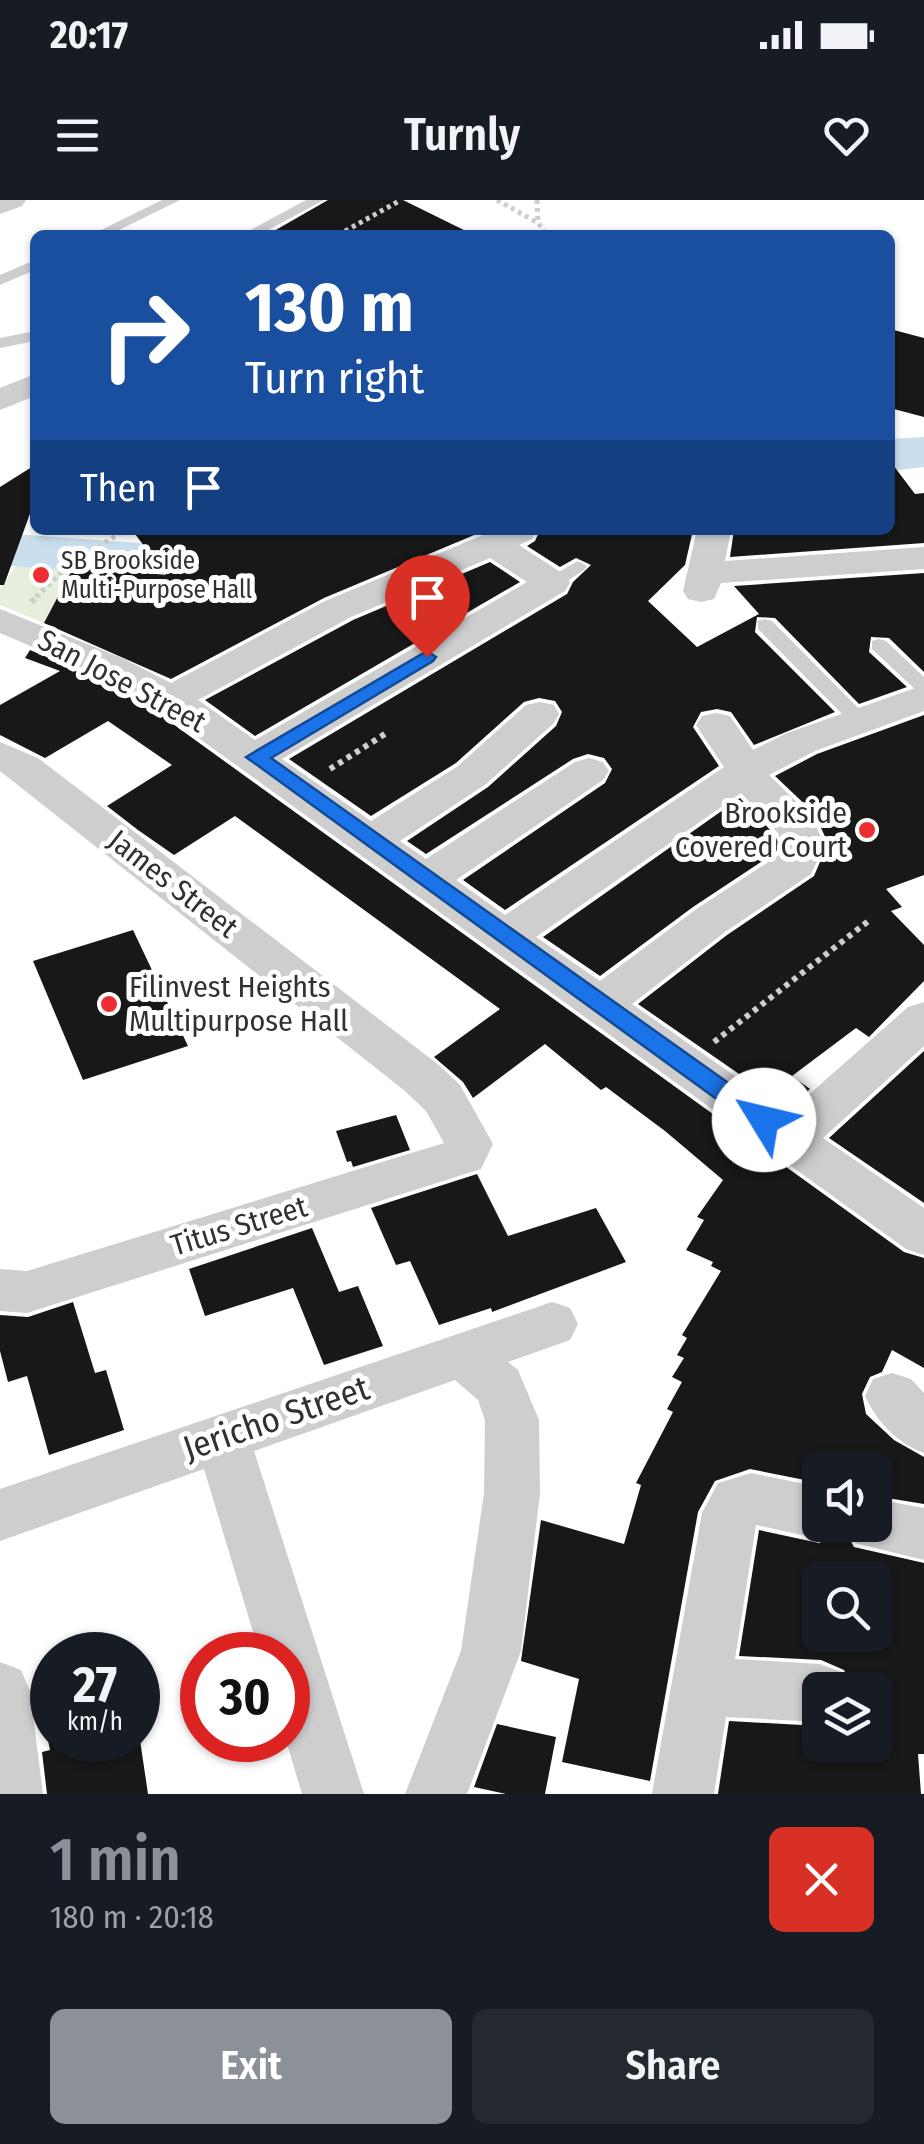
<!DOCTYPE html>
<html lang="en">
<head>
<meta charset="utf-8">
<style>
	body { margin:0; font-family:"Fira Sans Condensed",sans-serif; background:#242831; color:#f1f3f6; height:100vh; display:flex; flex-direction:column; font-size:38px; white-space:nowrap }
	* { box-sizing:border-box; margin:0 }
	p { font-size:32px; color:#9ea1a6 }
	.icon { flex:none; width:55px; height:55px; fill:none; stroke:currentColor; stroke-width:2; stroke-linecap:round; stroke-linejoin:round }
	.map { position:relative; height:1594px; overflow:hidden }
	.panel { display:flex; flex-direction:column; background:#171b24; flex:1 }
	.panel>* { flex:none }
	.top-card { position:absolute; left:30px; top:30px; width:865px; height:305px; border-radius:15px; box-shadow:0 2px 8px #0004; background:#1a4fa0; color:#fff; overflow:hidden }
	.controls { position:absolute; left:802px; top:1252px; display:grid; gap:20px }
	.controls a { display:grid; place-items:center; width:90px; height:90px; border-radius:15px; background:#171b24; box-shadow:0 2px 8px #0004; font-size:50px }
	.speed { position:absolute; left:30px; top:1432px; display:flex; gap:20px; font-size:50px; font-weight:700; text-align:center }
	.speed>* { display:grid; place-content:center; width:130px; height:130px; border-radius:50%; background:#171b24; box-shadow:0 2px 8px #0004; line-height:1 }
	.speed small { font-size:25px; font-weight:400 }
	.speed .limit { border:15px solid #d22; background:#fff; color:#111 }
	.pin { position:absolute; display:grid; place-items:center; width:85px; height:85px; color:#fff; margin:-102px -42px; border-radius:50% 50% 50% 0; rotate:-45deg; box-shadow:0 0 10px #0007 }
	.pin .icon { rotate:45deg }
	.me { position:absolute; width:110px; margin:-55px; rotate:306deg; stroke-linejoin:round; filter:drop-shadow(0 0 8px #0008) }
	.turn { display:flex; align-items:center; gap:35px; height:210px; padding:0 50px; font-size:45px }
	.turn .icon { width:130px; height:130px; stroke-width:2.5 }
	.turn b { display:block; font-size:70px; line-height:85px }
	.then { display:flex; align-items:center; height:95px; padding:0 50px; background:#0003; gap:20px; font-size:38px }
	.round { display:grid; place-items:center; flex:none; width:105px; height:105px; border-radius:15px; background:#242831 }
	.overview { display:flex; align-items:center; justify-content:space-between; height:170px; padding:0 50px }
	h1 { font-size:60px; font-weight:600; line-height:75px; color:#8c9099 }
	.primary-button { display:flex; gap:20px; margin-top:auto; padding:20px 50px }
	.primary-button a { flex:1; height:115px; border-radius:15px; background:#8c9099; color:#fff; font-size:40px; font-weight:600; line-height:115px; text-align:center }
	.primary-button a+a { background:#242831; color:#f1f3f6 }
	.status { display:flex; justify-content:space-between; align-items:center; height:70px; padding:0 50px; background:#171b24; direction:ltr }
	.status svg { height:28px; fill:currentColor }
	header { display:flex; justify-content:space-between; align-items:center; height:130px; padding:0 50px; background:#171b24; font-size:45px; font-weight:600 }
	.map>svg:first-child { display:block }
	.green { fill:#e6eede }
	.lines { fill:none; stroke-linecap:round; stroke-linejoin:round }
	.river { fill:#cadfee; fill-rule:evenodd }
	.building { fill:#181818; fill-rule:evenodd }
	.path-far1 { stroke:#cecece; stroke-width:5; stroke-dasharray:4 4; stroke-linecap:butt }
	.path { stroke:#cecece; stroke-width:6; stroke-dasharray:5 5; stroke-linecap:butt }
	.service { fill:#cecece; fill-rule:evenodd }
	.minor { fill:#cecece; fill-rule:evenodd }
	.route { fill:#1a73e8; stroke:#114b97; stroke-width:2.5 }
	.poi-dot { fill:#ee2d32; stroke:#fff; stroke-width:4 }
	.labels { text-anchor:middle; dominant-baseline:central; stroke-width:10; stroke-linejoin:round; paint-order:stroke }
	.far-poi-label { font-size:25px; fill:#313131; stroke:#fff; text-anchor:start }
	.street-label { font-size:30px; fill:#313131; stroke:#fff }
	.poi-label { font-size:30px; fill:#313131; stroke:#fff; text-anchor:end }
	.near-street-label { font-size:35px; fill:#313131; stroke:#fff }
</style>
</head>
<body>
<div class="status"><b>20:17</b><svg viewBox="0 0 49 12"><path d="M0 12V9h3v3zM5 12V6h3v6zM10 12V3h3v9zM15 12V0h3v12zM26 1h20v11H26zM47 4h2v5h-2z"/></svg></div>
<header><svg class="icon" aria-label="menu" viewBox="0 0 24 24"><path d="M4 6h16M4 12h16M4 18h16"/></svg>Turnly<svg class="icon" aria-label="heart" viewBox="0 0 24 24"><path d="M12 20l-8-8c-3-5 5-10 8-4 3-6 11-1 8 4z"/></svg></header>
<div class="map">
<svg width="924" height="1594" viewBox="0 0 924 1594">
	<rect width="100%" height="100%" fill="#fff"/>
	<path class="green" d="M21 359 161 371 195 369 106 448 0 405V389Z"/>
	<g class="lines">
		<path class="river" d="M924 237V267L890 271V239Z
			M260 330H350L342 342 194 381 0 365V333L193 347Z"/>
	</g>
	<path class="building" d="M328 0H403L474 35H267Z
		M890 129 924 138V217L890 208Z
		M890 261 915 294 924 293V343L730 357 734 330H890Z
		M35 265V300L4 385H0V287Z
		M132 330H476L479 333 324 398 171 479 44 423 74 366 166 375Z
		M540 330H693L685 365 648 401 697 447 759 414 734 386 924 373V472L889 438 871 437 869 452 907 487 859 504 775 418 757 417 755 432 835 512 754 545 731 512 717 509 701 512 693 527 719 566 505 710 463 680 605 583 612 569 604 558 588 554 573 559 426 654 407 641 488 587 556 526 562 512 555 501 539 498 524 502 456 563 371 616 289 559 567 394 573 382 591 365 576 358 560 367 527 346 535 341Z
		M490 362 520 382 255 536 205 500 353 420Z
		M30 450 94 477 155 511 904 1052 924 1058V1168L892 1150 882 1172 870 1177 862 1194 866 1214 894 1240 924 1257V1304L875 1296V1270H820V1283L750 1269 715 1281 698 1312 650 1581 562 1562 579 1479 521 1461 541 1320 624 1344 641 1285 636 1283 673 1212 667 1209 682 1182 672 1177 684 1158 677 1155 687 1138 682 1135 721 1071 711 1066 713 1062 686 1050 704 1020 697 1017 723 980 665 931 606 887 601 890 545 844 473 898 463 882 434 857 500 809 235 616 174 655 138 630 107 606 172 565 108 521 45 558 0 535V505L60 471 25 458Z
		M924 515V675L886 689 902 707 891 711 924 745V781L869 837 856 828 792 876 810 889 788 908 638 804 727 735 814 676 828 643 814 613 775 576 817 554Z
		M740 598 775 635 779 645 776 652 693 707 600 776 543 737Z
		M133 730 188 846 83 880 33 761Z
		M924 851V1003L829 938Z
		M396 915 410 950 353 967 351 961 347 962 336 931Z
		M477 974 508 1036 596 1008 626 1062 492 1112 491 1108 439 1125 410 1061 396 1065 371 1008Z
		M312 1028 339 1092 358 1086 383 1146 324 1165 293 1088 205 1116 189 1069Z
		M73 1102 95 1173 106 1170 124 1230 49 1255 27 1176 8 1182 0 1151V1115L28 1117Z
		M759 1330 819 1343 845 1330 854 1347 924 1363V1554H918L921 1594H718L729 1521 820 1526V1545H875V1490H853L844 1470 821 1460 739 1456ZM820 1380H875V1435H820Z
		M497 1524 556 1537 545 1594H506L474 1587Z
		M48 1540H140L148 1594H47L42 1552 50 1550Z"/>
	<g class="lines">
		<path class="path-far1" d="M497 0 538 23 544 31 538 35
			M537 0 538 22
			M338 35 401 0
			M36 397 64 370 124 330"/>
		<path class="path" d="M31 402 39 395
			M330 569 388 532
			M714 842 871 719"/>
		<path class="service" d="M162 0H180L109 35H91Z
			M306 0H324L259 35H241Z
			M35 60V70L0 85V75Z
			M35 131V141L0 148V138Z
			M578 361 587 366 584 370 558 387H546V379Z
			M765 419 772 421 865 515 868 519 865 523H851L758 429V421Z
			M879 439 886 441 924 477V493L917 491 872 449V441Z"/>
		<path class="minor" d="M0 0H26L22 6 0 14Z
			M35 174V196L0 210V188Z
			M495 330H536L532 339 519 345 565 375 570 383 565 391 282 559 371 621 458 566 526 505 540 502 554 505 559 514 554 523 486 584 400 641 426 659 575 562 589 558 603 562 609 571 603 580 456 680 505 715 724 567 696 525 702 516 716 513 730 516 753 550 787 533 924 485V511L815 551 769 575 811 616 825 645 811 674 725 732 632 804 788 913 908 807 924 802V846L823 938 924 1008V1055L906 1049 157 508 96 474 0 433V409L122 458 171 483 325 401ZM490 358 527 382 255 540 198 500 351 417ZM741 593 778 633 783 645 779 655 695 710 600 781 536 737Z
			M697 330H731L725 361 924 347V369L721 383 714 399 701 402 688 399 683 391Z
			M0 542 38 558 439 865 460 885 493 944 481 969 27 1113 0 1111V1069L27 1071 444 943 426 911 405 891 0 571Z
			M552 1102 570 1108 578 1124 570 1140 508 1162 518 1170 539 1220 540 1293 521 1451 467 1594H405L461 1451 484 1293 485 1220 478 1200 455 1180 254 1251 364 1594H302L286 1540 288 1455H260L204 1269 0 1341V1289Z
			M892 1173 911 1179 924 1193V1253C897 1243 877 1222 865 1196L873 1179Z
			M751 1273 820 1287V1325H843L840 1331 820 1339 756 1325 735 1459 820 1464 841 1472 849 1490H820V1522L726 1517 714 1594H652L702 1313 718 1283Z
			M875 1299 924 1308V1360L855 1343 847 1325H875Z
			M0 1462 21 1470 30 1491 43 1594H0Z"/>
	</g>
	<path class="route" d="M427 451 436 457 433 461 271 558 772 914 776 920 772 927H755L246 557Z"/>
	<g class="poi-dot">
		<circle cx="41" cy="375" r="10"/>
		<circle cx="867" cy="630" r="10"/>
		<circle cx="109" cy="804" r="10"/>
	</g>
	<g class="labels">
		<g class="far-poi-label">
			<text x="61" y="361">SB Brookside<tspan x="61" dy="29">Multi-Purpose Hall</tspan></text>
		</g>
		<g class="street-label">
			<text transform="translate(122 481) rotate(28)">San Jose Street</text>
			<text transform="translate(173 684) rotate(38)">James Street</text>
			<text transform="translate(239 1026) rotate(-17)">Titus Street</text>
		</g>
		<g class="poi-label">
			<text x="847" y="613">Brookside<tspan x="847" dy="34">Covered Court</tspan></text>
			<text x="129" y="787" text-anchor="start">Filinvest Heights<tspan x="129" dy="34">Multipurpose Hall</tspan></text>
		</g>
		<g class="near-street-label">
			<text transform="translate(276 1218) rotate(-19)">Jericho Street</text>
		</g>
	</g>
</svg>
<div class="controls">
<a><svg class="icon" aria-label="sound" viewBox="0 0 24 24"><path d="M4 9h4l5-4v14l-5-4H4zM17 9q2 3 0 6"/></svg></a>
<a><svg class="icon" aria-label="search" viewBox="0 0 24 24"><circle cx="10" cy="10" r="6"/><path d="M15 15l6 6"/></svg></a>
<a><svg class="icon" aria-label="layers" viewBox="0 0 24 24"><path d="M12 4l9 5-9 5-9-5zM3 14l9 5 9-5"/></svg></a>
</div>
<div class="speed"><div>27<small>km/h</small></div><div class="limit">30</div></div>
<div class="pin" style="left:427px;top:457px;background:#d93025"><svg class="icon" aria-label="arrive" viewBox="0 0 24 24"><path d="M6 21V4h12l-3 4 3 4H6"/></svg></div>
<svg class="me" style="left:764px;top:920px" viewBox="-20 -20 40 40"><circle r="19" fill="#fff"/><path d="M0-13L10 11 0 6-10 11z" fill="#1a73e8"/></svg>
<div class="top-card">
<div class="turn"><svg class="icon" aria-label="right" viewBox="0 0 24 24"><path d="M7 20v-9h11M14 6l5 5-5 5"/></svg><div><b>130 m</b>Turn right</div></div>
<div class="then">Then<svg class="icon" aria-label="arrive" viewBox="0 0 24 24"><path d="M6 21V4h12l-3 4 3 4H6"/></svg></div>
</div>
</div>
<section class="panel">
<div class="overview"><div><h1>1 min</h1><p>180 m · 20:18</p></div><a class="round" style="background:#d93025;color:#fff"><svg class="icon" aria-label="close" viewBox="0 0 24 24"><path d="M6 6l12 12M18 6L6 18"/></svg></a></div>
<div class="primary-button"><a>Exit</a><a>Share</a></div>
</section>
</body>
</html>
